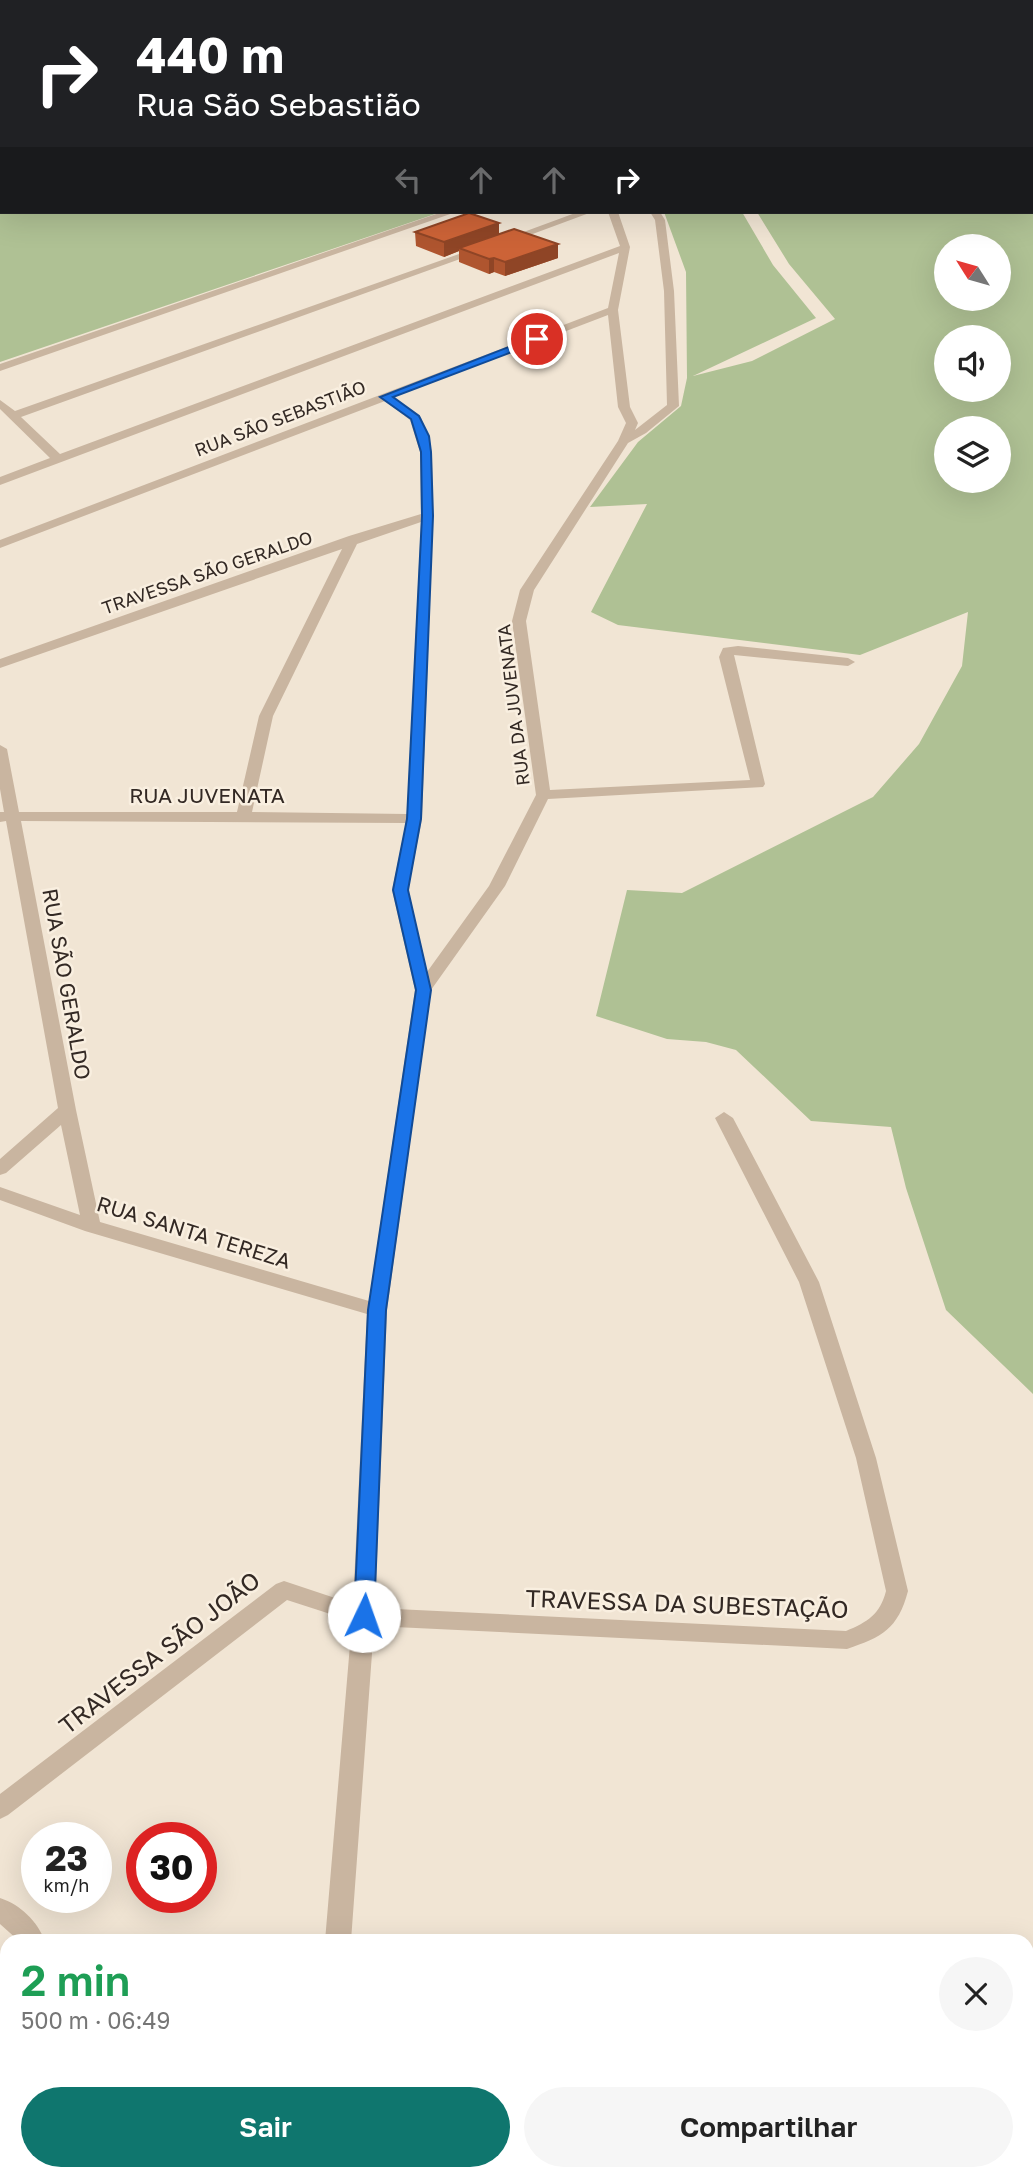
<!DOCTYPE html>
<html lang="pt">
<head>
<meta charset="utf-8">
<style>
	body { margin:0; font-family:"Golos Text",sans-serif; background:#f6f6f6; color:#222; height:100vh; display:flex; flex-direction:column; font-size:26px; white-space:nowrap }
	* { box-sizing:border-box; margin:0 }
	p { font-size:23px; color:#767676 }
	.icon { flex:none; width:38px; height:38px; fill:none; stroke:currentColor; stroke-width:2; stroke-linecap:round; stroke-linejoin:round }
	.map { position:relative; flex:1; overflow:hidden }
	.details { position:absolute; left:0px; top:1934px; width:1034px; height:247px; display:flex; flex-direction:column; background:#fff; border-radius:21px 21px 0 0; box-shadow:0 7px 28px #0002 }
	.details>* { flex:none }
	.top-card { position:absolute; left:0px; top:0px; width:1034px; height:214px; box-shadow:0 7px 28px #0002; background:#202124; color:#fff; overflow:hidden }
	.needle { width:46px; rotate:307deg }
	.controls { position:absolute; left:934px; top:234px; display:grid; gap:14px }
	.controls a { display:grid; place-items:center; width:77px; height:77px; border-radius:50%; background:#fff; box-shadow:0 7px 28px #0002; font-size:35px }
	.speed { position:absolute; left:21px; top:1822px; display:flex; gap:14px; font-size:35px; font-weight:700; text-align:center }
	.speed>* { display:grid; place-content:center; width:91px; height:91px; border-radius:50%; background:#fff; box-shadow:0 7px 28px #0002; line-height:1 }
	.speed small { font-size:18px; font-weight:400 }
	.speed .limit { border:10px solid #d22; background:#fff; color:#111 }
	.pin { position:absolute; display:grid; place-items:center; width:60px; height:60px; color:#fff; margin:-30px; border:4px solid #fff; border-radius:50%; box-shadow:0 2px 7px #0007 }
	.me { position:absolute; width:77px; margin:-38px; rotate:3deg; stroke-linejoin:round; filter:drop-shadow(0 0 5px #0008) }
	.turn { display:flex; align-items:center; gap:24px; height:147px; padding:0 21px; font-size:32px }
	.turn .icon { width:91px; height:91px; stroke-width:2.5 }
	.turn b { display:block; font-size:49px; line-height:60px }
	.lanes { display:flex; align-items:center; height:66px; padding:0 21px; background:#0003; justify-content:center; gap:35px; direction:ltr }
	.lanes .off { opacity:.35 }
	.round { display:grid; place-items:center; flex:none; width:74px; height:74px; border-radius:37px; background:#f6f6f6 }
	.overview { display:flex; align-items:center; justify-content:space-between; height:119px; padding:0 21px }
	h1 { font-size:42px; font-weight:600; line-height:52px; color:#1e9e55 }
	.button { display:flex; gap:14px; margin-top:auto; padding:14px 21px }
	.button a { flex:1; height:80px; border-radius:42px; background:#0f766e; color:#fff; font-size:28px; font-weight:600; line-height:80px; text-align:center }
	.button a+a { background:#f6f6f6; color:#222 }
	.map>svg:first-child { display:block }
	.green { fill:#afc194; fill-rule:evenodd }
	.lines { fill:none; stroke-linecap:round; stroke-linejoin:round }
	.street { fill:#c9b5a0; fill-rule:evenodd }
	.wall { fill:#af552f }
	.shaded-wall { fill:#8f4526 }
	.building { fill:#cc6337; stroke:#8f4526; stroke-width:2 }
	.route { fill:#1a73e8; stroke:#114b97; stroke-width:2 }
	.labels { text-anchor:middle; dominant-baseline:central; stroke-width:5; stroke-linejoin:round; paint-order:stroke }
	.far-street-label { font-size:18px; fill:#332924; stroke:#f9efe0 }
	.street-label { font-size:21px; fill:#332924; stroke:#f9efe0 }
	.near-street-label { font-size:24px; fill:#332924; stroke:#f9efe0 }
</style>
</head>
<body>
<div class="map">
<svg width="1033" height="2180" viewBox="0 0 1033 2180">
	<rect width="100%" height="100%" fill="#f1e5d4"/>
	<path class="green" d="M0 0 294 2H2V212H441L0 362Z
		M647 0H1033V1394L946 1310 906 1188 891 1127 811 1121 736 1050 706 1042 667 1039 596 1016 627 890 682 893 873 797 919 744 962 666 968 612 860 655 618 625 591 612 647 504 590 507 638 442 681 406 687 378 686 272 664 212H742L773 265 816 318 693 376 752 361 835 319 789 264 757 212H1032V2ZM947 247H999V299H947ZM947 338H999V390H947ZM947 429H999V481H947Z"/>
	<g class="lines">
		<path class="street" d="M491 0H500L502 2H492Z
			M537 0H545L546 2H538Z
			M442 212H456L0 371V364Z
			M578 212H592L511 242 502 240Z
			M608 212H618L630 247 618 310 630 407 638 423 635 430 667 405 664 291 655 220 650 212H660L665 220 674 291 679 406 646 433 628 443 534 590 526 621 550 790 750 780 719 657 723 648 738 646 848 658 855 662 848 666 734 655 765 784 763 787 548 799 505 886 431 990 387 1310 375 1608 846 1631C868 1622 880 1614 886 1591L856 1458 799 1282 715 1118 724 1112 733 1118 819 1282 876 1458 908 1591C898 1629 882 1637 847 1649L374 1626 351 1941H325L352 1621 287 1600 8 1815 0 1819V1794L276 1584 284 1581 353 1604 367 1314 85 1231 0 1200V1187L80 1215 61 1125 6 1173 0 1175V1159L58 1108 6 821 0 822V812H4L0 789V745L7 749 19 812H237L259 716 342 549 0 668V659L349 536 421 514 420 452 410 420 385 401 0 548V540L608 308 619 253 0 485V477L50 458 0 409V400L15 411 476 248 485 250 21 417 60 454 620 246ZM608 315 618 407 626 423 618 441 520 590 512 621 536 795 489 886 427 972 408 890 422 819 433 516 432 452 421 418 394 397ZM421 522 407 814 252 812 273 716 357 544ZM21 821 406 823 392 890 415 990 369 1301 100 1222 76 1110Z
			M0 1898C21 1905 37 1921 45 1941H19L0 1924Z
			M103 2174H130L132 2180H104Z
			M306 2174H334L333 2180H305Z"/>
	</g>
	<path class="wall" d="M415 232 499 234 558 244V258L505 276 494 272 489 274 459 262V251L444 257 416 246Z"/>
	<path class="shaded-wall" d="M499 223V237L459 248V251L444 257V242Z
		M558 244V258L505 276V262Z
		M494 258V272L489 274V259Z"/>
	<path class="building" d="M469 213 499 223 444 242 415 232Z
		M514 229 558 244 505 262 494 258 489 259 459 248Z"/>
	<path class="route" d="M537 336 541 337V341L393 397 419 416 429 436 431 452 433 516 421 819 408 890 431 990 386 1310 374 1616 371 1622 364 1625 357 1622 354 1616 368 1310 416 990 393 890 407 819 422 516 421 452 411 419 380 397Z"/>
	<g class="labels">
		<g class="far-street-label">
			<text transform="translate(280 418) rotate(-21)">RUA SÃO SEBASTIÃO</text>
			<text transform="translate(207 572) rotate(-19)">TRAVESSA SÃO GERALDO</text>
			<text transform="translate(513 705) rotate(-97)">RUA DA JUVENATA</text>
		</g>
		<g class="street-label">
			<text x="207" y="795">RUA JUVENATA</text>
			<text transform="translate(67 984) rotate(80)">RUA SÃO GERALDO</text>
			<text transform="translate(194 1232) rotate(17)">RUA SANTA TEREZA</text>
		</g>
		<g class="near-street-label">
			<text transform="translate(687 1603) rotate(2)">TRAVESSA DA SUBESTAÇÃO</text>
			<text transform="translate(159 1652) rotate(-38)">TRAVESSA SÃO JOÃO</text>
		</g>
	</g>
</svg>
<div class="controls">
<a><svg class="needle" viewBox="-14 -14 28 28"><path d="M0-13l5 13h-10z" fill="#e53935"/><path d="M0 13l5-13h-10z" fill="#767676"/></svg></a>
<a><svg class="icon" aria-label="sound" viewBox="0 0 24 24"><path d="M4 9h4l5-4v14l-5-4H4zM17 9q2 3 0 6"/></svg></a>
<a><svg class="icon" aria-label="layers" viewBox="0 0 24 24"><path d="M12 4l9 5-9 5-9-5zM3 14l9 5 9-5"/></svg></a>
</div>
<div class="speed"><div>23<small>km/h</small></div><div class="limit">30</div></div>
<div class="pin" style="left:537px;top:339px;background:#d93025"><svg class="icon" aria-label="arrive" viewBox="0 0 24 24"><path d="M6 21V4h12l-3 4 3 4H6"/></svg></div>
<svg class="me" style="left:364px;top:1616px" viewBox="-20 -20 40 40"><circle r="19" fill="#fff"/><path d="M0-13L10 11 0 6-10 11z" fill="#1a73e8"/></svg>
<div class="top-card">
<div class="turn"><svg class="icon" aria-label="right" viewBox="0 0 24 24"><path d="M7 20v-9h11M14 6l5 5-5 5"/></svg><div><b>440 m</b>Rua São Sebastião</div></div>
<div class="lanes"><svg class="icon off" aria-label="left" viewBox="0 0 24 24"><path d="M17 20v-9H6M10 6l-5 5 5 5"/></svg><svg class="icon off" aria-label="ahead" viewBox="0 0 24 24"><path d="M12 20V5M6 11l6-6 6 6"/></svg><svg class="icon off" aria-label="ahead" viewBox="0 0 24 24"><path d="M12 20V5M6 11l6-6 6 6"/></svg><svg class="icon" aria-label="right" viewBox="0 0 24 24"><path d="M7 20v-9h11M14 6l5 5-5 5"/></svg></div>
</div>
<section class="details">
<div class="overview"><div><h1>2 min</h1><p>500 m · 06:49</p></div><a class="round"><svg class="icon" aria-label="close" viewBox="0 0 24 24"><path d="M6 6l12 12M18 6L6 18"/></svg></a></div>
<div class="button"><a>Sair</a><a>Compartilhar</a></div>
</section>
</div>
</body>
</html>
